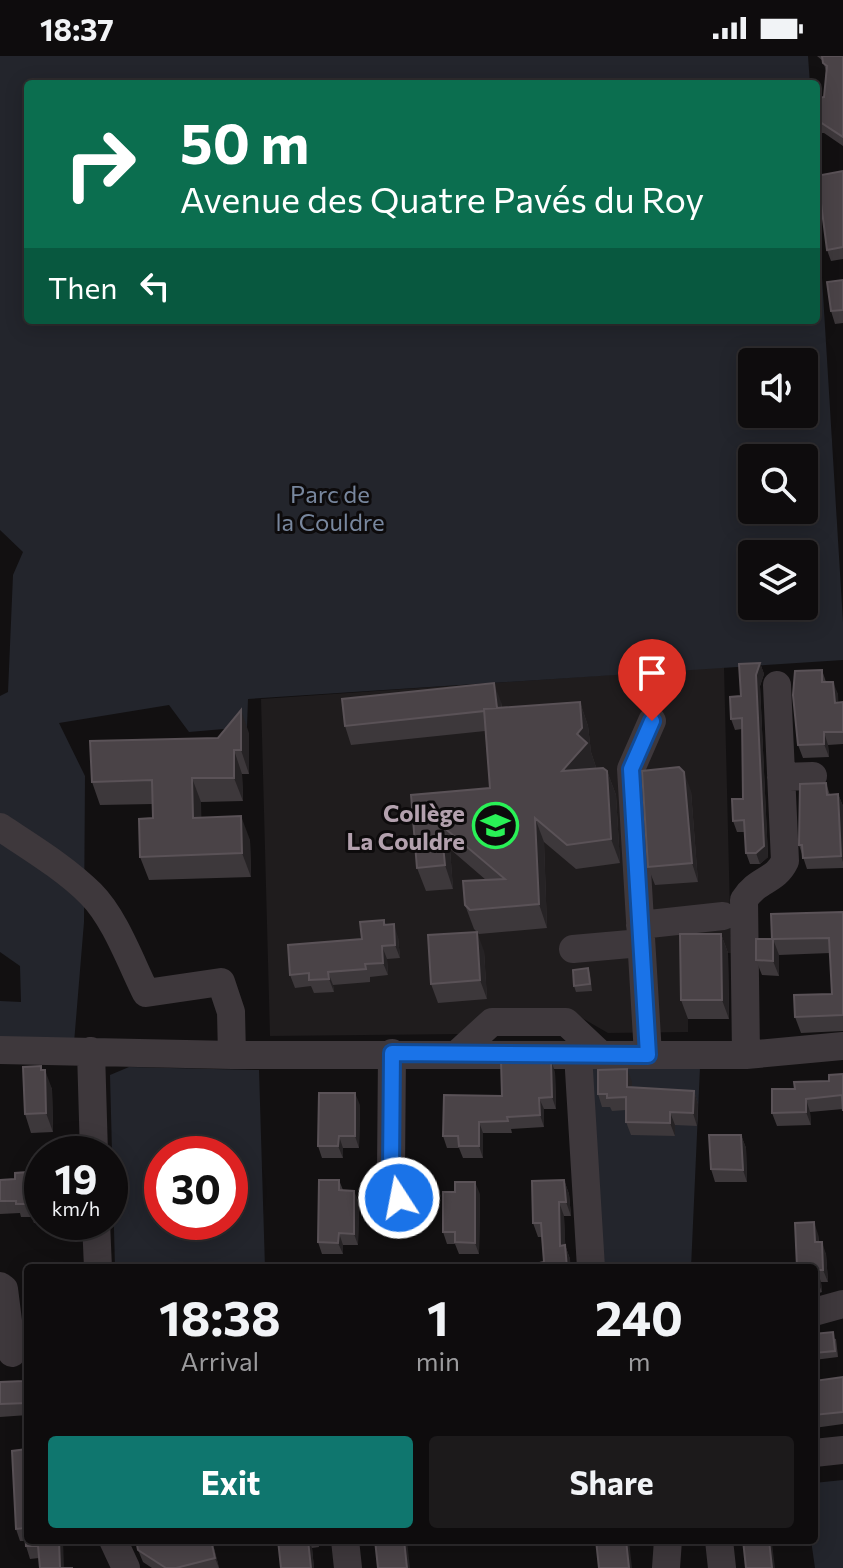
<!DOCTYPE html>
<html lang="en">
<head>
<meta charset="utf-8">
<style>
	body { margin:0; font-family:Commissioner,sans-serif; background:#1c1a1b; color:#f1f3f6; height:100vh; display:flex; flex-direction:column; font-size:30px; white-space:nowrap }
	* { box-sizing:border-box; margin:0 }
	p { font-size:26px; color:#9b9b9d }
	.icon { flex:none; width:44px; height:44px; fill:none; stroke:currentColor; stroke-width:2; stroke-linecap:round; stroke-linejoin:round }
	.map { position:relative; flex:1; overflow:hidden }
	.sheet { position:absolute; left:24px; top:1208px; width:794px; height:280px; display:flex; flex-direction:column; background:#0e0c0d; border-radius:8px; box-shadow:0 4px 20px #0003,0 0 0 2px #2e2c2e }
	.sheet>* { flex:none }
	.top-card { position:absolute; left:24px; top:24px; width:796px; height:244px; border-radius:8px; box-shadow:0 4px 20px #0003,0 0 0 2px #2e2c2e; background:#0b6e4f; color:#fff; overflow:hidden }
	.fabs { position:absolute; left:738px; top:292px; display:grid; gap:16px }
	.fabs a { display:grid; place-items:center; width:80px; height:80px; border-radius:8px; background:#0e0c0d; box-shadow:0 4px 20px #0003,0 0 0 2px #2e2c2e; font-size:40px }
	.speed { position:absolute; left:24px; top:1080px; display:flex; gap:16px; font-size:40px; font-weight:700; text-align:center }
	.speed>* { display:grid; place-content:center; width:104px; height:104px; border-radius:50%; background:#0e0c0d; box-shadow:0 4px 20px #0003,0 0 0 2px #2e2c2e; line-height:1 }
	.speed small { font-size:20px; font-weight:400 }
	.speed .limit { border:12px solid #d22; background:#fff; color:#111 }
	.pin { position:absolute; display:grid; place-items:center; width:68px; height:68px; color:#fff; margin:-82px -34px; border-radius:50% 50% 50% 0; rotate:-45deg; box-shadow:0 0 8px #0007 }
	.pin .icon { rotate:45deg }
	.me { position:absolute; width:88px; margin:-44px; rotate:349deg; stroke-linejoin:round; filter:drop-shadow(0 0 6px #0008) }
	.turn { display:flex; align-items:center; gap:28px; height:168px; padding:0 24px; font-size:36px }
	.turn .icon { width:104px; height:104px; stroke-width:2.5 }
	.turn b { display:block; font-size:56px; line-height:68px }
	.then { display:flex; align-items:center; height:76px; padding:0 24px; background:#0003; gap:16px; font-size:30px }
	.eta { display:flex; justify-content:space-evenly; align-items:center; height:136px; text-align:center }
	.eta b { font-size:48px; font-weight:700; line-height:56px }
	.button { display:flex; gap:16px; margin-top:auto; padding:16px 24px }
	.button a { flex:1; height:92px; border-radius:8px; background:#0f766e; color:#fff; font-size:32px; font-weight:700; line-height:92px; text-align:center }
	.button a+a { background:#1c1a1b; color:#f1f3f6 }
	.status { display:flex; justify-content:space-between; align-items:center; height:56px; padding:0 40px; background:#0e0c0d; direction:ltr }
	.status svg { height:22px; fill:currentColor }
	.map>svg:first-child { display:block }
	.built { fill:#1f1c1d }
	.green { fill:#23252c; fill-rule:evenodd }
	.lines { fill:none; stroke-linecap:round; stroke-linejoin:round }
	.minor { stroke:#3e383c; stroke-width:28 }
	.wall { fill:#3d383b }
	.shaded-wall { fill:#262325 }
	.building { fill:#4a4347; stroke:#5a5257; stroke-width:2 }
	.route-casing { stroke:#114b97; stroke-width:20 }
	.route { stroke:#1a73e8; stroke-width:14 }
	.labels { text-anchor:middle; dominant-baseline:central; stroke-width:6; stroke-linejoin:round; paint-order:stroke }
	.park-label { font-size:24px; fill:#78879e; stroke:#0d0b0c }
	.poi-label { font-size:24px; font-weight:bold; fill:#b3a1ae; stroke:#0d0b0c; text-anchor:end }
</style>
</head>
<body>
<div class="status"><b>18:37</b><svg viewBox="0 0 49 12"><path d="M0 12V9h3v3zM5 12V6h3v6zM10 12V3h3v9zM15 12V0h3v12zM26 1h20v11H26zM47 4h2v5h-2z"/></svg></div>
<div class="map">
<svg width="843" height="1512" viewBox="0 0 843 1512">
	<rect width="100%" height="100%" fill="#121011"/>
	<path class="built" d="M724 611 731 897 688 898V976L608 977 568 954 462 978 270 980 261 643Z"/>
	<path class="green" d="M0 0H808L810 28H28V264H816V123L843 566V604L248 643 247 671 189 676 169 649 59 667 85 720 84 866 74 987 0 983V945L21 946 20 910 0 896V640L8 636 13 519 23 496 0 474ZM752 306H804V358H752ZM752 402H804V454H752ZM752 498H804V550H752Z
		M129 1011 259 1014 265 1212H115L110 1019ZM162 1098H230V1166H162Z
		M584 1011H700L691 1212H599Z
		M843 1424V1512H815L811 1484H814V1427Z"/>
	<g class="lines">
		<path class="minor" d="M781 721 813 720
			M0 771C30 791 65 812 91 838 115 862 131 907 146 937L221 926 231 956 232 999
			M640 869 723 860
			M573 893 641 887
			M0 994 232 999H746L843 990
			M91 995 94 1098
			M392 997 391 1114 399 1142
			M457 998 492 966H566L600 998
			M578 998 591 1212
			M648 999 631 713 652 665
			M746 999 744 844C758 822 775 826 785 805L777 629
			M96 1166 98 1212
			M0 1230 4 1233 12 1297
			M814 1256 843 1248
			M814 1397 843 1394
			M113 1484 126 1512
			M345 1484 348 1512
			M719 1484 722 1512
			M666 1512 668 1484"/>
	</g>
	<path class="wall" d="M817 0H843V90L824 77H816V42L824 41 826 15 823 5Z
		M843 115V203L831 205 827 194 821 151H820L816 140Z
		M843 224V267L835 268 831 255Z
		M760 607 764 618 760 630 768 801 760 808H750L746 797 745 776H737L733 765 743 743V710L742 673 735 674 731 663 741 640Z
		M822 614 826 626 838 638V646H843V688L828 689 829 701 803 702 798 689Z
		M501 646 502 652 580 646 588 670 591 696 596 711 594 713 607 715 616 739 620 807 576 813 544 786 547 872 479 878 474 873 465 849 486 824 450 793 453 833 426 835 417 812 411 739 490 732 485 675 351 689 345 670Z
		M249 677V718H242L243 745 201 746V761L250 784 251 821 149 824 140 801 153 762V748L100 749 92 726 218 682Z
		M826 727 830 739 838 738 843 750V812L807 813 799 789Z
		M691 735 698 826 655 829 648 811Z
		M843 856V975L801 977 795 961 832 938 830 897 779 899V920L762 919 756 904 772 883Z
		M384 864 386 869 398 881 400 902 387 903 388 919 370 921V926L333 929 334 936 314 937 311 930 295 932 290 919 362 883Z
		M721 878 728 897 729 963H688L681 944Z
		M484 895 487 943 438 947 431 928Z
		M588 912 590 918 592 935 576 936 574 930Z
		M42 1014 52 1033 53 1076 31 1077 25 1058Z
		M555 1016 556 1053H544V1071L511 1073 512 1077H483V1102H463L459 1092H447L443 1080 502 1040Z
		M843 1018V1056V1053L810 1056 811 1069 777 1070 772 1057 795 1033 829 1025Z
		M632 1026V1031L694 1035 698 1048 697 1070 675 1069V1080L631 1079 626 1066V1054L612 1055 610 1051H602L598 1038Z
		M360 1049 359 1092H343V1102H322L318 1090Z
		M741 1079 746 1092 747 1126H715L711 1113Z
		M42 1110V1166H56L34 1167 32 1161H21L20 1157 0 1158V1124L15 1123Z
		M339 1124 343 1134 359 1146 358 1189H343V1198H322L318 1186Z
		M564 1124 569 1138 571 1160H564L565 1189 570 1203 544 1206 542 1181H538L533 1167Z
		M480 1138 479 1198H459L455 1188H447L443 1176Z
		M818 1178 819 1186 826 1198 828 1226H821L822 1236 814 1239V1212L797 1211Z
		M814 1278 836 1283 838 1301 814 1304Z
		M843 1321V1368L814 1372V1325Z
		M28 1322V1359L0 1361V1326L24 1325Z
		M12 1395 63 1484 40 1512 39 1502 30 1503 26 1490 25 1485H20L16 1473Z
		M212 1484 219 1512H152L143 1506 138 1494Z
		M278 1484H318L319 1491 312 1492 314 1512H281Z"/>
	<path class="shaded-wall" d="M760 607 764 618 760 630 768 801 760 808 756 797V619Z
		M833 626 838 638 839 659 835 647Z
		M494 627 501 646 504 673 497 654Z
		M580 646 588 670 591 696 596 711 571 739 562 715 577 678Z
		M241 654 249 677V718L241 694Z
		M824 676 828 689 829 701 824 688Z
		M234 694 242 718 243 745 234 722Z
		M607 715 616 739 620 807 611 783Z
		M684 716 691 735 698 826 692 807Z
		M192 722 201 746 202 785 193 762Z
		M838 738 843 750V806L841 800Z
		M241 760 250 784 251 821 242 797Z
		M535 762 544 786 547 872 539 848Z
		M441 769 450 793 453 833 445 809Z
		M394 868 398 881 400 902 395 889Z
		M477 876 484 895 487 943 480 924Z
		M721 878 728 897 729 963 722 944Z
		M773 883 779 899V920L773 905Z
		M382 890 387 903 388 919 383 907Z
		M328 916 333 929 334 936 329 923Z
		M551 1004 555 1016 556 1053 552 1041Z
		M41 1010 45 1022V1014L52 1033 53 1076 46 1057Z
		M627 1013 632 1026V1044L627 1031Z
		M694 1035 698 1048 697 1070 693 1057Z
		M355 1037 360 1049 359 1092 355 1080Z
		M539 1042 544 1053V1071L540 1059Z
		M806 1043 810 1056 811 1069 806 1056Z
		M670 1056 675 1069V1080L670 1067Z
		M479 1066 483 1077V1102L479 1090Z
		M741 1079 746 1092 747 1126 743 1114Z
		M339 1080 343 1092V1102L338 1090Z
		M564 1124 569 1138 571 1160 566 1146Z
		M475 1126 480 1138 479 1198 475 1187Z
		M354 1135 359 1146 358 1189 354 1178Z
		M559 1146 564 1160 566 1204 560 1190Z
		M814 1166 818 1178 820 1198 815 1186Z
		M339 1177 343 1189V1198L338 1187Z
		M822 1186 826 1198 828 1226 823 1214Z
		M565 1189 570 1203 571 1212H567Z
		M817 1214 821 1226 822 1236 817 1224Z
		M59 1484H63L64 1512H60Z
		M211 1484H212L219 1512 215 1502Z
		M308 1484H309L312 1492 314 1512H311Z
		M404 1484H407L410 1512H407Z
		M626 1484H629L632 1512H629Z
		M769 1484H771L772 1487 775 1512H772Z"/>
	<path class="building" d="M822 0H843V81L820 66H816V42L824 41 827 10 823 7Z
		M843 115V191L827 194 820 139 816 140V120Z
		M843 224V254L831 255 827 226Z
		M760 607 756 619 764 790 756 797H746L744 764 733 765 732 743H743L742 662 731 663 730 641 741 640 739 608Z
		M822 614V626H833L835 647 843 646V676H824V688L798 689 793 639 795 615Z
		M494 627 497 652 484 653V655L345 670 342 643Z
		M580 646 582 672 577 678 587 687 562 715 603 712 607 715 611 783 567 789 535 762 539 848 470 854 465 849 463 825 505 823 441 769 445 809 417 812 411 739 490 732 484 653Z
		M241 654V694H234V722H192L193 762 241 760 242 797 140 801 139 763 153 762 152 724 92 726 90 685 218 682Z
		M679 711 684 716 692 807 648 811 642 715Z
		M826 727 827 739 838 738 841 800 803 802 802 789H799L800 728Z
		M843 856V959L795 961 794 939 832 938 829 882 773 883V905L756 904V883H772L771 858Z
		M384 864V869L394 868 395 889 382 890 383 907 365 908 366 913 328 916 329 923 309 924V917L290 919 288 889 362 883 360 866Z
		M477 876 480 924 431 928 428 879Z
		M680 878H721L722 944H681Z
		M588 912 590 928 574 930 573 914Z
		M501 1004H551L552 1041 539 1042 540 1059 507 1061 508 1065 479 1066V1090H459L458 1080H443L444 1039 502 1040Z
		M41 1010V1014H45L46 1057 25 1058 23 1011Z
		M627 1013V1031L694 1035 693 1057 670 1056V1067L626 1066V1041L607 1042V1038H598V1014Z
		M843 1018V1055L842 1039 806 1043V1056L772 1057V1033H795L794 1026 829 1025V1019Z
		M319 1037H355V1080H339L338 1090H318Z
		M709 1079H741L743 1114 711 1113Z
		M28 1110H42V1154L30 1155V1148H16V1145H0V1124L15 1123V1117L28 1116Z
		M319 1124H339V1134L354 1135V1178L339 1177 338 1187 318 1186Z
		M564 1124 566 1146H559L560 1190 565 1189 567 1212H539V1207L544 1206 541 1167H533L532 1125Z
		M455 1126H475V1187L455 1186V1176H443V1136H455Z
		M814 1166 815 1186H822L823 1214H817V1224L814 1225V1212H794L797 1211 795 1167Z
		M63 1207V1212H47V1208Z
		M276 1207 297 1208V1212H277Z
		M833 1276 835 1295 814 1297V1278Z
		M843 1321V1356L814 1359V1325Z
		M28 1322V1347L0 1348V1326L24 1325V1323Z
		M28 1393V1484H59L60 1512H73H40L38 1490H26L25 1472 16 1473 12 1395Z
		M136 1484H211L215 1502 176 1512H166L138 1494Z
		M278 1484H308L311 1512H281Z
		M375 1484H404L407 1512H378Z
		M596 1484H626L629 1512H599Z
		M743 1484H769L772 1512H746Z"/>
	<g class="lines">
		<defs>
			<path id="route" d="M399 1142 391 1114 392 997 648 999 631 713 652 665"/>
		</defs>
		<use href="#route" class="route-casing"/>
		<use href="#route" class="route"/>
	</g>
	<defs>
		<symbol id="school-ring" viewBox="-11 -11 22 22"><circle r="9.5" fill="#0d0b0c" stroke="#29f156" stroke-width="1.5"/><path d="M0-5L7-2L0 1L-7-2ZM-4 1L0 2.5L4 1V4Q0 6-4 4Z" fill="#29f156"/></symbol>
	</defs>
	<g fill-rule="evenodd">
		<use href="#school-ring" x="470" y="744" width="51" height="51"/>
	</g>
	<g class="labels">
		<g class="park-label">
			<text x="330" y="437">Parc de<tspan x="330" dy="28">la Couldre</tspan></text>
		</g>
		<g class="poi-label">
			<text x="465" y="756">Collège<tspan x="465" dy="28">La Couldre</tspan></text>
		</g>
	</g>
</svg>
<div class="fabs">
<a><svg class="icon" aria-label="sound" viewBox="0 0 24 24"><path d="M4 9h4l5-4v14l-5-4H4zM17 9q2 3 0 6"/></svg></a>
<a><svg class="icon" aria-label="search" viewBox="0 0 24 24"><circle cx="10" cy="10" r="6"/><path d="M15 15l6 6"/></svg></a>
<a><svg class="icon" aria-label="layers" viewBox="0 0 24 24"><path d="M12 4l9 5-9 5-9-5zM3 14l9 5 9-5"/></svg></a>
</div>
<div class="speed"><div>19<small>km/h</small></div><div class="limit">30</div></div>
<div class="pin" style="left:652px;top:665px;background:#d93025"><svg class="icon" aria-label="arrive" viewBox="0 0 24 24"><path d="M6 21V4h12l-3 4 3 4H6"/></svg></div>
<svg class="me" style="left:399px;top:1142px" viewBox="-20 -20 40 40"><circle r="17" fill="#1a73e8" stroke="#fff" stroke-width="3"/><path d="M0-11L8 9 0 5-8 9z" fill="#fff"/></svg>
<div class="top-card">
<div class="turn"><svg class="icon" aria-label="right" viewBox="0 0 24 24"><path d="M7 20v-9h11M14 6l5 5-5 5"/></svg><div><b>50 m</b>Avenue des Quatre Pavés du Roy</div></div>
<div class="then">Then<svg class="icon" aria-label="left" viewBox="0 0 24 24"><path d="M17 20v-9H6M10 6l-5 5 5 5"/></svg></div>
</div>
<section class="sheet">
<div class="eta">
<div><b>18:38</b><p>Arrival</p></div>
<div><b>1</b><p>min</p></div>
<div><b>240</b><p>m</p></div>
</div>
<div class="button"><a>Exit</a><a>Share</a></div>
</section>
</div>
</body>
</html>
